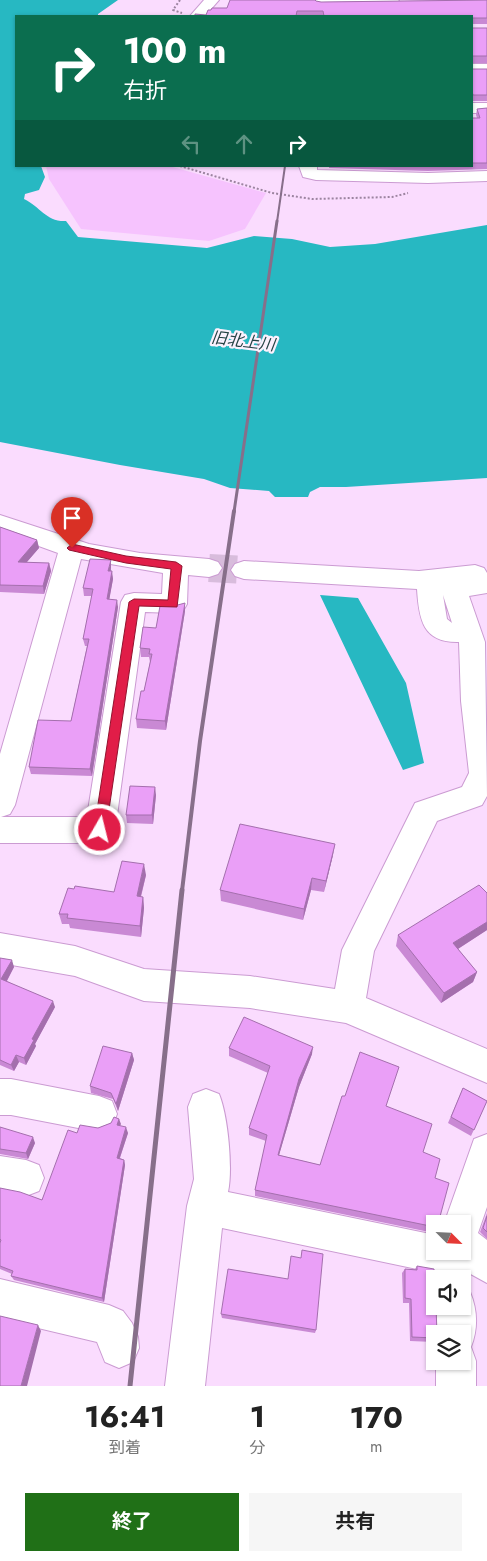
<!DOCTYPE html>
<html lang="ja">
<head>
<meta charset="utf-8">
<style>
	body { margin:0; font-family:Jost,"Noto Sans JP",sans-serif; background:#f6f6f6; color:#222; height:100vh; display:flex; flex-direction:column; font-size:19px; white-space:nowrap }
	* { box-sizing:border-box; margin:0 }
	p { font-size:16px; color:#767676 }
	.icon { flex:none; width:28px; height:28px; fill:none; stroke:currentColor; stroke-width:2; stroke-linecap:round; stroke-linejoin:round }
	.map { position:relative; height:1386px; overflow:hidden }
	.details { display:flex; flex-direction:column; background:#fff; flex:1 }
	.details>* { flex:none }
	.guide { position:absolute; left:15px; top:15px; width:458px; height:152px; border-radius:0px; box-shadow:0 1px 4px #0004; background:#0b6e4f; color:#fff; overflow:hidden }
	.needle { width:32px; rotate:114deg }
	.controls { position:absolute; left:426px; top:1215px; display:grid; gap:10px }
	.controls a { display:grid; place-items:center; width:45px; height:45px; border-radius:0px; background:#fff; box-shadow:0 1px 4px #0004; font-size:25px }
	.pin { position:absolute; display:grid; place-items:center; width:42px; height:42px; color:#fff; margin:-51px -21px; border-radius:50% 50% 50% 0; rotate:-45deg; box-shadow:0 0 5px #0007 }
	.pin .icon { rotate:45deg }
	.me { position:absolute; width:55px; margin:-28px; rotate:8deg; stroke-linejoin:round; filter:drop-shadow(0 0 4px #0008) }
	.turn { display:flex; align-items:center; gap:18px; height:105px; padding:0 25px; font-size:22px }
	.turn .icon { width:65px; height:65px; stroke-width:2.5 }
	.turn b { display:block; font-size:35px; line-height:42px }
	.lanes { display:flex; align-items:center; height:48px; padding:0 25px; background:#0003; justify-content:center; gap:25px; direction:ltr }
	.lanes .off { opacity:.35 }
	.eta { display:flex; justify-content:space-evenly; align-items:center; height:85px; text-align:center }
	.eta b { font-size:30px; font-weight:700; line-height:35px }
	.cta { display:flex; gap:10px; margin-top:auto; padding:10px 25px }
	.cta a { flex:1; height:58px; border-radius:0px; background:#207017; color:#fff; font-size:20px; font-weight:700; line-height:58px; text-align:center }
	.cta a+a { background:#f6f6f6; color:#222 }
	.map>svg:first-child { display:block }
	.green { fill:#f6c3fe }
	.water { fill:#27b8c2 }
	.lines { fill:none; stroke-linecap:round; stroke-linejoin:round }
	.minor-tunnel { stroke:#d8bcdc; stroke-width:28; stroke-dasharray:28 14; stroke-linecap:butt }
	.minor-casing { stroke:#cb9bd2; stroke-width:2 }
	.path { stroke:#9c84a0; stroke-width:2; stroke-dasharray:2 2; stroke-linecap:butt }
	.minor { fill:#fff; fill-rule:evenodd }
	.rail-far3 { stroke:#876f8a; stroke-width:2 }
	.rail-far2 { stroke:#876f8a; stroke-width:3 }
	.rail-far1 { stroke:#876f8a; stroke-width:4 }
	.rail { stroke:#876f8a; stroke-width:5 }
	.wall { fill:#c989d4 }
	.shaded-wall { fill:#a46fad }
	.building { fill:#ea9ff7; stroke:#a46fad }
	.route { fill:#e11d48; stroke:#92132f }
	.labels { text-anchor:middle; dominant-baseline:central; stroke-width:4.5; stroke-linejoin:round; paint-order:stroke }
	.far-water-label { font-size:16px; font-style:italic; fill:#264345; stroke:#fbf1fd }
</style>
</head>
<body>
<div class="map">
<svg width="487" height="1386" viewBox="0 0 487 1386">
	<rect width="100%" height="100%" fill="#fadcfe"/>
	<path class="green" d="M46 166H169L266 193 245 229 209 241 81 229 49 179Z"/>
	<path class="water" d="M0 0H118L98 14V16H16V166H41L45 177 39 190 25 194 24 199C41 207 46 222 66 221L78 237 207 248 254 236 292 239 330 247 375 244 487 225V478L346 487H320L310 492 308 497H275L269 491 230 488 204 479 120 465 0 442Z
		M320 595 358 598 406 683 424 763 403 770Z"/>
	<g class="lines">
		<path class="minor-tunnel" d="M209 568 244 570"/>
		<defs>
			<path id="minor" d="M204 0H219L205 16H190Z
				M315 0H398L399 1 392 5 321 6 316 5 314 2Z
				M471 64H487V74H471Z
				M471 103H487V113H471Z
				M299 166H317V170L428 173 487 171V181L428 183 316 180 303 177Z
				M0 515 89 544 140 553 209 559 218 562 222 568 218 574 209 577 188 575 187 604 183 611 174 613 145 612 115 830 111 839 100 843H0V754L58 553 0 532ZM81 559 163 573 162 594 134 593 125 595 121 602 87 817H1L10 814 15 805Z
				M244 561 419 571 475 565 484 568 487 573V593L469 596 485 642 487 796 482 805 437 821 374 951 366 998 487 1049V1083L346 1023 250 1008 144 1001 75 976 0 963V933L75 946 144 969 250 976 335 989 342 950 415 803 462 787 469 773 461 701 459 642C423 643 419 620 417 589L244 579 235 576 231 570 235 564ZM443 595 452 623 447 619Z
				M0 1079H11L99 1096 112 1101 117 1114 112 1127 99 1132 11 1115H0Z
				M206 1089 219 1094C228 1116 233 1169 228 1192L435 1235V1251H462V1224H444L474 1139 487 1134V1207L478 1233 487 1240V1283L467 1272 455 1277 222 1228 205 1386H165L187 1206 194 1179 188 1107 193 1094Z
				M0 1156 26 1160 39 1165 44 1178 39 1191 26 1196 0 1192Z
				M0 1279 109 1305 123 1311 132 1323 138 1337 139 1348 133 1362 119 1368 105 1362 97 1342 0 1319Z
				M462 1289 470 1292C478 1311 478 1329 471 1347L476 1361V1386H436V1361H462V1334H436V1306H462Z"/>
		</defs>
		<use href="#minor" class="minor-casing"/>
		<path class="path" d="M180 0 173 10 182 13
			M180 166 272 193 312 199 392 197 408 193"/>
		<use href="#minor" class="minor"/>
		<path class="rail-far3" d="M277 222 285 166"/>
		<path class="rail-far2" d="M234 512 277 221"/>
		<path class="rail-far1" d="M182 891 200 741 234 511"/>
		<path class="rail" d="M130 1386 182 890"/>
	</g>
	<path class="wall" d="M487 0V24H471V16H195L206 15 211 10 316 1 321 2Z
		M471 28H487V63H471Z
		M471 69H487V101H472L471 98Z
		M487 108V169L428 171 329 168V166H471V118H477L476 115 477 109Z
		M0 527 37 540 39 548 26 563H49L51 571 44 594 0 592Z
		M111 568V571L113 579 109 599 118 607 92 776 31 774 29 767 71 721 87 646H85L83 639 92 596H84L83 588Z
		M185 611 166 730 137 728 136 719 144 691 150 662 149 657H141L140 648 156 628Z
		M156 795 153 824 127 823 126 815Z
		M333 855 324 892 311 890 303 920 221 901 220 890Z
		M146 875 141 897H143L144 908 141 937 70 928 69 924H62L59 914 74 889 114 892Z
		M487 893V930L458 949 477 972 473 982 441 1003 396 946 398 935Z
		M0 958 14 967 7 981 55 1007 35 1044 36 1046 26 1065 19 1062 14 1071 0 1065Z
		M229 1048 312 1054 299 1087 279 1155 320 1165 387 1106 423 1152 435 1178V1231L434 1233 255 1196V1190L266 1141 249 1135V1128L268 1073 229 1056Z
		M132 1053 134 1060 118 1111 113 1099 91 1093 90 1086Z
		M463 1088 487 1101 471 1136 448 1123Z
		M119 1119 120 1126 128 1133 120 1158 124 1160 125 1165 104 1302 14 1280 11 1276 12 1274 0 1269V1188L42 1200 77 1133 98 1128 111 1123Z
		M0 1127 35 1143 28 1159 0 1154Z
		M487 1213V1239L480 1232Z
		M417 1266 435 1334V1341L434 1342 410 1341 409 1303H403L402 1273 405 1269H415Z
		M288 1279 316 1330 315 1333 222 1318 221 1314Z"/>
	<path class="shaded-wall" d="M37 540 39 548 20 570 18 562Z
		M111 560V568L109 579 108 571Z
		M49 563 51 571 44 594 43 586Z
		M112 571 113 579 108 607 107 599Z
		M117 600 118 607 92 776 90 769Z
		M185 603V611L166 730 165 721Z
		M155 787 156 795 153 824 152 815Z
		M335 844 333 855 324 892 326 881Z
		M144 864 146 875 138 907 137 896Z
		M312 878 311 890 303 920 304 909Z
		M143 897 144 908 141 937 140 926Z
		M487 922V930L450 954 453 943Z
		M12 960 14 967 4 986 1 979Z
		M477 972 473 982 441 1003 444 993Z
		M53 1001 55 1007 35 1044 36 1046 26 1065 24 1058 32 1039Z
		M313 1047 312 1054 299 1087 277 1162 278 1155 299 1079Z
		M132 1053 134 1060 118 1111 116 1104Z
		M16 1055 19 1062 14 1071 11 1065Z
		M119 1119 121 1124 118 1130 117 1125Z
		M126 1127 128 1133 118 1163 117 1158Z
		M33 1137 35 1143 28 1159 26 1153Z
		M124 1160 125 1165 104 1302 102 1298Z
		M38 1325 41 1331 27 1386H21Z"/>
	<path class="building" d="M230 0H315L316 1 321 2 487 0V18H471V16H324L323 11H297L296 16H195V14L206 15 208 10H211L212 8H227Z
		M471 28H487V56H471Z
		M471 69H487V95H473L471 88Z
		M487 108V163H471V118H480L477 109Z
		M0 527 37 540 18 562 49 563 43 586 0 585Z
		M90 559 111 560 108 571H112L107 599 117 600 90 769 29 767 38 720 71 721 89 639H83L93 589 83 588Z
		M185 603 165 721 136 719 141 691H144L152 654H149L150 649 140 648 143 627 156 628 160 606H174Z
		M130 786 155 787 152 815H126Z
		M240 824 335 844 326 881 312 878 304 909 220 890Z
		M122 861 144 864 137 896 143 897 140 926 67 918 68 914H59L68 888 74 889 75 886 114 892Z
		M479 885 487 893V922L453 943 477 972 444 993 398 935Z
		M0 958 12 960 1 979 53 1001 32 1039 34 1040 24 1058 16 1055 11 1065 0 1060Z
		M244 1017 313 1047 299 1079 278 1155 320 1165 342 1096H345L360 1052 399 1067 386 1106 432 1124 423 1152 440 1159 435 1178 449 1183 438 1224H435V1227L255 1190 267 1135 249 1128 270 1066 229 1048Z
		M103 1046 132 1053 116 1104 111 1093 90 1086Z
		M463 1088 487 1101 474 1130 451 1117Z
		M114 1117 119 1119 117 1125 126 1127 117 1158 124 1160 102 1298 11 1276 13 1271 0 1266V1243L1 1240 0 1239V1188L20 1192 42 1200 68 1130 77 1133 80 1125 98 1128 111 1123Z
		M0 1127 33 1137 26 1153 0 1149Z
		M487 1216V1232L483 1228Z
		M302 1250 323 1254 316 1330 221 1314 228 1269 288 1279 291 1256 301 1258Z
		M417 1266 434 1269 435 1306H436L437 1334H435V1338L412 1337 411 1299 405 1298V1269L417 1270Z
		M0 1316 38 1325 21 1386H0Z"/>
	<path class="route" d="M72 544 126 556 176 562 182 566 177 607 139 606 106 830 105 834 100 835 96 834 94 830 129 602 134 599 168 600 171 569 126 563 69 550 67 548Z"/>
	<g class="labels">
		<g class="far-water-label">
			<text transform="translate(243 341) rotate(7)">旧北上川</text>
		</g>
	</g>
</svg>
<div class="controls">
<a><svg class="needle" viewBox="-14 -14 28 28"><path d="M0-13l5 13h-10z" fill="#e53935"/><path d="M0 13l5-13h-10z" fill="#767676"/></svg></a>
<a><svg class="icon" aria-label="sound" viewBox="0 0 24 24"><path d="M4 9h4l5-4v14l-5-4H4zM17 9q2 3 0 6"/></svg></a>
<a><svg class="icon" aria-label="layers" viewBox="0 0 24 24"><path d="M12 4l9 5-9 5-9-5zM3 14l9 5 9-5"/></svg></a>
</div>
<div class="pin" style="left:72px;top:548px;background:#d93025"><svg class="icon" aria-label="arrive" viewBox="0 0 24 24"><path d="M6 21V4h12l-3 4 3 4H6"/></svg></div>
<svg class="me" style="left:100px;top:830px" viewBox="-20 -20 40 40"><circle r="17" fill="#e11d48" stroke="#fff" stroke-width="3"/><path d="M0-11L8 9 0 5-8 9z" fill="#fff"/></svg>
<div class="guide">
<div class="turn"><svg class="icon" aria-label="right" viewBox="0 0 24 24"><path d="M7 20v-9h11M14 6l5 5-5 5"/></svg><div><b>100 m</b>右折</div></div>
<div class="lanes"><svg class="icon off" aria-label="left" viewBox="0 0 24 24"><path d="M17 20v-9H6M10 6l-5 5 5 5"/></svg><svg class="icon off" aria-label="ahead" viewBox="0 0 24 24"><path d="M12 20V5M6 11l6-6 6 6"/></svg><svg class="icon" aria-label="right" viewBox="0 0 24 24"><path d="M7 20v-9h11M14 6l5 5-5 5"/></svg></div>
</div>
</div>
<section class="details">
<div class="eta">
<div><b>16:41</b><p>到着</p></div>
<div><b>1</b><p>分</p></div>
<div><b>170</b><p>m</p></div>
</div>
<div class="cta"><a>終了</a><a>共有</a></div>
</section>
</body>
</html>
